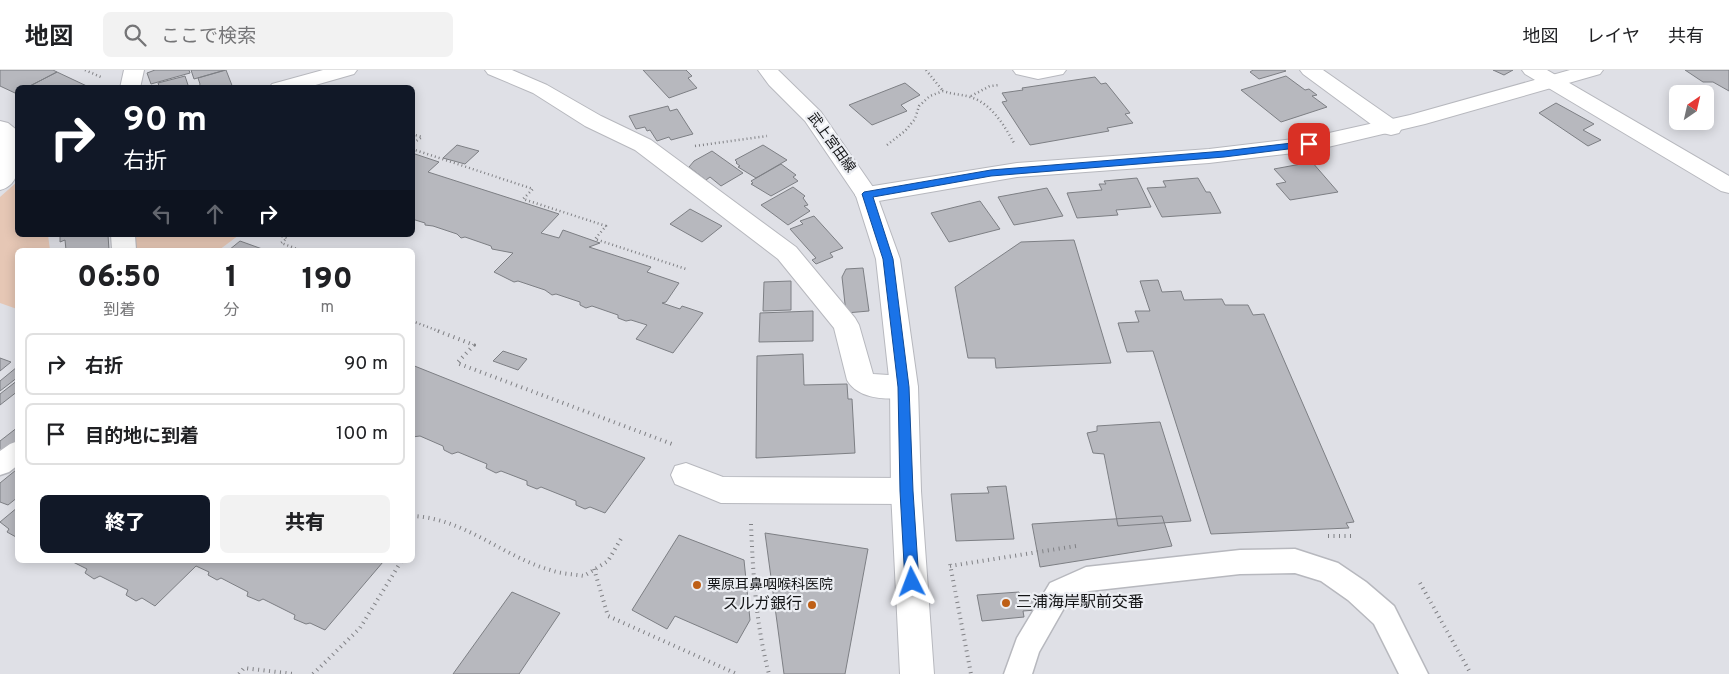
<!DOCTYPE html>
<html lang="ja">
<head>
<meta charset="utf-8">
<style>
	body { margin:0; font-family:Overpass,"Noto Sans JP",sans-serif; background:#f2f2f2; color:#202124; height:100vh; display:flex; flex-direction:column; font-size:19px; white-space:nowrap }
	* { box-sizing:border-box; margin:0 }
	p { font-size:16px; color:#757577 }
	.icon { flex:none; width:28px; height:28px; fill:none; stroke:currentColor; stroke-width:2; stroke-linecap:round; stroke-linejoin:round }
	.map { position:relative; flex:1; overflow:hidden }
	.drawer { position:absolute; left:15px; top:178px; width:400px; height:315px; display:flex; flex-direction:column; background:#fff; border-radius:8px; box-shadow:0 2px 12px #0003 }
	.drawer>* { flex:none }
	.hud { position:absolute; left:15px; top:15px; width:400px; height:152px; border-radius:8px; box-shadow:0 2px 12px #0003; background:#111827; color:#fff; overflow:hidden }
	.needle { width:32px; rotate:34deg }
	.tools { position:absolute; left:1669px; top:15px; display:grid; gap:10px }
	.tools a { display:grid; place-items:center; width:45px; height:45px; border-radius:8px; background:#fff; box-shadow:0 2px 12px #0003; font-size:25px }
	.pin { position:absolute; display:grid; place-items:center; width:42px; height:42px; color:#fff; margin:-21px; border-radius:10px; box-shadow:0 2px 8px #0006 }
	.me { position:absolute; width:55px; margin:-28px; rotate:357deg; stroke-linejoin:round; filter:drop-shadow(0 0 4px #0008) }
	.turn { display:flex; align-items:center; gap:18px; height:105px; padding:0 25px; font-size:22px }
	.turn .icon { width:65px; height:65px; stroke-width:2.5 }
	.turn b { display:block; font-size:35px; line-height:42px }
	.lanes { display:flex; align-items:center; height:48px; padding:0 25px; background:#0003; justify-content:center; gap:25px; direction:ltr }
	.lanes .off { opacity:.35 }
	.eta { display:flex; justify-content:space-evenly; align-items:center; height:85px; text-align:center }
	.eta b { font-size:30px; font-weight:800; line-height:35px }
	.primary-button { display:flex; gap:10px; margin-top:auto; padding:10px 25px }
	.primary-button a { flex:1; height:58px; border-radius:8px; background:#111827; color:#fff; font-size:20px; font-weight:800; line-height:58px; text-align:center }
	.primary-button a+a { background:#f2f2f2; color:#202124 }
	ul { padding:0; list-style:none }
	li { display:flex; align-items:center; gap:15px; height:62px; margin:0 10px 8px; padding:0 15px; border:2px solid #e0e0e0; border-radius:8px }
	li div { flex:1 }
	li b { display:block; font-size:19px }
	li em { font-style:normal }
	header { display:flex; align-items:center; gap:30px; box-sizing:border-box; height:70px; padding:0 25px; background:#fff; border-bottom:1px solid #e0e0e0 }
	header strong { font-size:24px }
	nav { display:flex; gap:28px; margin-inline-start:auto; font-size:18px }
	.search { width:350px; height:45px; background:#f2f2f2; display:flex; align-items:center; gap:12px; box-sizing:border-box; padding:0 18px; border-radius:8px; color:#757577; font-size:19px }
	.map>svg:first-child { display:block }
	.green { fill:#e6c7b5 }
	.building { fill:#b7b8be; stroke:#7d7f84 }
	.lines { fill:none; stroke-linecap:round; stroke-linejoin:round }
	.service-casing { stroke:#b7b8be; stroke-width:3 }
	.minor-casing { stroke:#b7b8be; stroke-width:2 }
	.tertiary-casing { stroke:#b7b8be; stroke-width:2 }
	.secondary-casing { stroke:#b7b8be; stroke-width:2 }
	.path-far1 { stroke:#808185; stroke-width:2.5; stroke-dasharray:1 3; stroke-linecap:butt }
	.path { stroke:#808185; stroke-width:4; stroke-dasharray:1 4.5; stroke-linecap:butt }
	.service { fill:#fff; fill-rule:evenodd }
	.minor { fill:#fff; fill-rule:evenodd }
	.tertiary { fill:#fff; fill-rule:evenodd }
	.secondary { fill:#fff; fill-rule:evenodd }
	.route { fill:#1a73e8; stroke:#114b97 }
	.poi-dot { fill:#be5f16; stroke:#eceef3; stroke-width:2 }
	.labels { text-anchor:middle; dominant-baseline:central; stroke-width:4.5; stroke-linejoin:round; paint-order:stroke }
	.street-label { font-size:14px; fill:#141517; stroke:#eceef3 }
	.poi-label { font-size:14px; fill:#141517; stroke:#eceef3; text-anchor:start }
	.near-poi-label { font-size:16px; fill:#141517; stroke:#eceef3; text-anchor:start }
</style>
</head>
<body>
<header>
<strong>地図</strong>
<div class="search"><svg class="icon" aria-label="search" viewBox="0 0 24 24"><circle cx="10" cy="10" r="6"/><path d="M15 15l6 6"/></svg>ここで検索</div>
<nav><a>地図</a><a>レイヤ</a><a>共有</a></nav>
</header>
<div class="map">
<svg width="1729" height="604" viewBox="0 0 1729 604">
	<rect width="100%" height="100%" fill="#dfe0e6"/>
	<path class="green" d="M17 112 18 165H48L50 180H18L17 239 0 233V127Z
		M131 165H239L219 180H131Z"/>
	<path class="building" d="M0 0H53L57 2 26 18H18V22L15 23 0 16Z
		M155 0H189L190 3 151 14 147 3Z
		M191 0H225L194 9Z
		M226 0 233 18H199L200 14 198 8Z
		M643 0H686L692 6 688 8 697 18 669 28Z
		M1253 0H1284L1286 1 1259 9 1250 2Z
		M1493 0H1513L1504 5Z
		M1685 0H1729V21L1713 12H1703Z
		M57 2 91 18H26Z
		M185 6 189 18H151L159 16 158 13Z
		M1286 6 1305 20 1309 19 1317 25 1312 26 1327 37 1281 52 1241 20Z
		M1095 7 1101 14 1106 13 1130 43 1125 44 1133 53 1107 58 1109 61 1030 75 1002 32 1007 31 1002 23 1023 20 1022 18Z
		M905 13 920 25 901 35 907 41 872 55 849 35Z
		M1556 33 1594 54 1583 60 1601 70 1588 76 1539 43Z
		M668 36 670 41 677 39 693 64 671 70 669 67 657 71 650 60 647 61 645 57 636 59 629 46Z
		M457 75 479 81 465 94 443 88Z
		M763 75 787 90 756 108 738 97 740 96 736 93 737 92 735 90Z
		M712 81 743 103 721 116 710 107 706 110 689 97 694 91Z
		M412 83 439 92 428 102 559 144 541 163 559 168 563 160 600 173 589 177 651 197 647 202 679 213 666 232 662 233 680 239 682 236 703 243 673 283 636 269 647 255 631 250 626 251 618 248V245L592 236 586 238 580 235V232L556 224 552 225 545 220 518 211 514 212 494 202 513 183 492 179 491 176 465 167 461 168 457 164 433 156 425 155V153L412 149Z
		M1312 92 1338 122 1290 130 1276 114 1286 112 1274 99Z
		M781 94 796 105 793 107 798 111 771 126 751 114 753 113 751 111Z
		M1137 108 1151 137 1116 140 1118 145 1077 148 1067 123 1102 120 1099 114H1106L1104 111Z
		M1198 108 1206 122H1210L1221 143 1162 147 1147 118 1166 117 1163 111Z
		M793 117 805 126 803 128 808 135 804 136 810 141 788 155 761 135Z
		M1047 118 1063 146 1014 155 998 127Z
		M980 131 1000 159 949 172 931 143Z
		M690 139 722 156 702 172 670 154Z
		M814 146 843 178 830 183 833 187 816 194 812 190 816 188 790 159 803 154 800 151Z
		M60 165H108L109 180H66L65 170 60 172Z
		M1074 170 1111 293 996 298 995 288H968L955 217 1021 172Z
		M240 171 265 180H229Z
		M863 198 869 241 846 243 842 207 846 199Z
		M1158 210 1162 222 1181 221 1184 230 1222 229 1225 235H1248L1253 245 1264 244 1354 452 1346 453 1349 458 1211 464 1153 281 1127 282 1118 253 1139 252 1135 241H1150L1140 211Z
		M791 211V240L763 241 764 212Z
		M813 241V271L759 272 760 243Z
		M503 281 527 289 518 300 493 291Z
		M803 284 804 315 847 314 848 329H852L855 383 756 388 757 286Z
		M0 288 11 292 0 301Z
		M412 295 645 388 605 443 590 437 585 439 576 435V431L541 417 537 419 527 415V411L501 401 496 403 486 398 487 394 458 382 452 384 444 380 443 376 420 366 412 367Z
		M17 297 18 307 0 321V311Z
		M18 310V321L0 335V324Z
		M1160 352 1191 451 1118 456 1104 384 1093 383 1087 363 1097 361V356Z
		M18 357V369L0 383V371Z
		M16 400H18V427L8 435 0 432V413Z
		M1006 416 1014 469 956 471 951 424 989 423 987 417Z
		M18 437V466L16 467 7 462 9 459 0 452Z
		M1162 446 1172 476 1040 497 1032 454Z
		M765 463 868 479 845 604H784Z
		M679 465 744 490 750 550 737 573 675 546 667 559 632 540Z
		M69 490H380L383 492 325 560 310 553 306 554 294 549 295 545 263 529 259 531 247 526 248 522 221 508 217 510 208 505 209 502 196 496 155 536 142 528 136 531 126 525 128 520 100 506 94 509 85 503 87 499Z
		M512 522 560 543 519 604H453Z
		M1019 522 1020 525 1032 524 1036 540 1023 541 1024 547 982 551 977 525Z"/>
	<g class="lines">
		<defs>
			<path id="service" d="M18 371V395L9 402 0 405V381L10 374Z
				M1295 479 1338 493 1366 512 1394 536 1428 604H1399L1374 554 1348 530 1321 511 1295 503 1240 504 1089 521 1068 531 1039 582 1032 604H1004L1017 568 1050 513 1086 497 1240 480Z"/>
			<path id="minor" d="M124 0H144L140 18H120Z
				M323 0H357L354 4 305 18H269L272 14Z
				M485 0H512L547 15 601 46 651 70 796 177 855 248 859 255 873 304 904 306 914 309 918 317 914 325C893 331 859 331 847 310L834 258 778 189 635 80 585 56 533 23 488 4Z
				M1013 0H1066L1063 4 1038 9 1016 4Z
				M1300 0H1323L1399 53 1402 58 1399 63 1391 65 1383 63 1303 4Z
				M1522 0H1547L1729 106V123L1721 121 1525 4Z
				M0 51 8 53 18 61C18 82 25 114 0 120Z
				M111 165H135L136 180H112Z
				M686 393 723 407 906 408 917 412 921 421 917 430 906 434 721 433 675 414 671 405 675 396Z"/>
			<path id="tertiary" d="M1570 0H1603L1600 4 1425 54 1311 81 1209 93 1017 107 867 133 859 130 855 125 859 120 867 117 1017 93 1209 79 1311 67 1410 45Z"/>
			<path id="secondary" d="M758 0H778L821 42 875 120 900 189 918 317 921 421 934 604H900L891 421 890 317 876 189 856 126 805 51 769 15Z"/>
		</defs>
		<use href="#service" class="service-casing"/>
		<use href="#minor" class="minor-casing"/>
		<use href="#tertiary" class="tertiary-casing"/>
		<use href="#secondary" class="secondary-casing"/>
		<path class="path-far1" d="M85 0 103 8
			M926 0 943 21
			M971 26 990 16 1000 15
			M412 64 422 67 412 74
			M887 75 905 61 915 49 919 36 930 26 943 21C954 25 961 24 970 27 991 33 1004 55 1014 73
			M695 76 767 66
			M412 79 533 119 523 129 606 156 595 169 686 199
			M278 165 287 168 281 173 300 180
			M412 251 441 262"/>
		<path class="path" d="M438 261 474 275 457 293 672 374
			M412 446C464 448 502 486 550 500 561 504 573 504 584 506L608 491 622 467
			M751 454C753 505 756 555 769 604
			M1328 466H1351
			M950 494 971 604
			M950 496 1076 476
			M594 499 608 546 737 604
			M1420 513 1471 604
			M239 604 244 598 294 604
			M313 604 360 558 402 490"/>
		<use href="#service" class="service"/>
		<use href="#minor" class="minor"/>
		<use href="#tertiary" class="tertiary"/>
		<use href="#secondary" class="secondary"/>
	</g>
	<path class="route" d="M1309 71 1312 72V76L1224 87 991 106 873 127 893 189 909 317 913 421 919 512 917 517 912 518 907 517 905 512 900 421 898 317 883 189 862 124 864 122 991 100 1224 81Z"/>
	<g class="poi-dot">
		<circle cx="697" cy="515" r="5"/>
		<circle cx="1006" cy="533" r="5"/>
		<circle cx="812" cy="535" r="5"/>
	</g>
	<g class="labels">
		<g class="street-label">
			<text transform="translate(831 73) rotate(54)">武上宮田線</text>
		</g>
		<g class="poi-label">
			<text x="707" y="515">栗原耳鼻咽喉科医院</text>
		</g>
		<g class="near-poi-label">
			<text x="1016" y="533">三浦海岸駅前交番</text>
			<text x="802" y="535" text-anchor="end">スルガ銀行</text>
		</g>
	</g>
</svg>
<div class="tools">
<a><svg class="needle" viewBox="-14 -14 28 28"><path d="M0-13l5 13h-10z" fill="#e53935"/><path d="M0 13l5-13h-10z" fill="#757577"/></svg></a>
</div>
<div class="pin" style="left:1309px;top:74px;background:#d93025"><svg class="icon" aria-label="arrive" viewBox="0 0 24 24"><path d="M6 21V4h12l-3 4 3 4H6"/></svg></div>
<svg class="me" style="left:912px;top:512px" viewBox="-20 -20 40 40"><path d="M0-17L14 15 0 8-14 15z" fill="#1a73e8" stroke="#fff" stroke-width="4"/></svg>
<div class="hud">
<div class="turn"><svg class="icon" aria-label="right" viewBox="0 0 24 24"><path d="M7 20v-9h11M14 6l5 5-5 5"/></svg><div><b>90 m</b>右折</div></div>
<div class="lanes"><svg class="icon off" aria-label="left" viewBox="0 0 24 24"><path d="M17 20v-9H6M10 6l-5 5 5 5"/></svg><svg class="icon off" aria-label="ahead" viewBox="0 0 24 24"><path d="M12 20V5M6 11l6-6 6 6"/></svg><svg class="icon" aria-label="right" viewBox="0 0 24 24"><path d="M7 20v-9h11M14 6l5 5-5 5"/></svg></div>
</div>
<section class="drawer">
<div class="eta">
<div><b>06:50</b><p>到着</p></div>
<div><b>1</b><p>分</p></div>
<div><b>190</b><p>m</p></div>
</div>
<ul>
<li><svg class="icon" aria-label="right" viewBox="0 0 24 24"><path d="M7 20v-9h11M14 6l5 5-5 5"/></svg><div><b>右折</b></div><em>90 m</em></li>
<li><svg class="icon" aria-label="arrive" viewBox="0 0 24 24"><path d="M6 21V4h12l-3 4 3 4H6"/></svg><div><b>目的地に到着</b></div><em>100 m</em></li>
</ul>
<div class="primary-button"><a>終了</a><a>共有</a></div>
</section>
</div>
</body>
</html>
